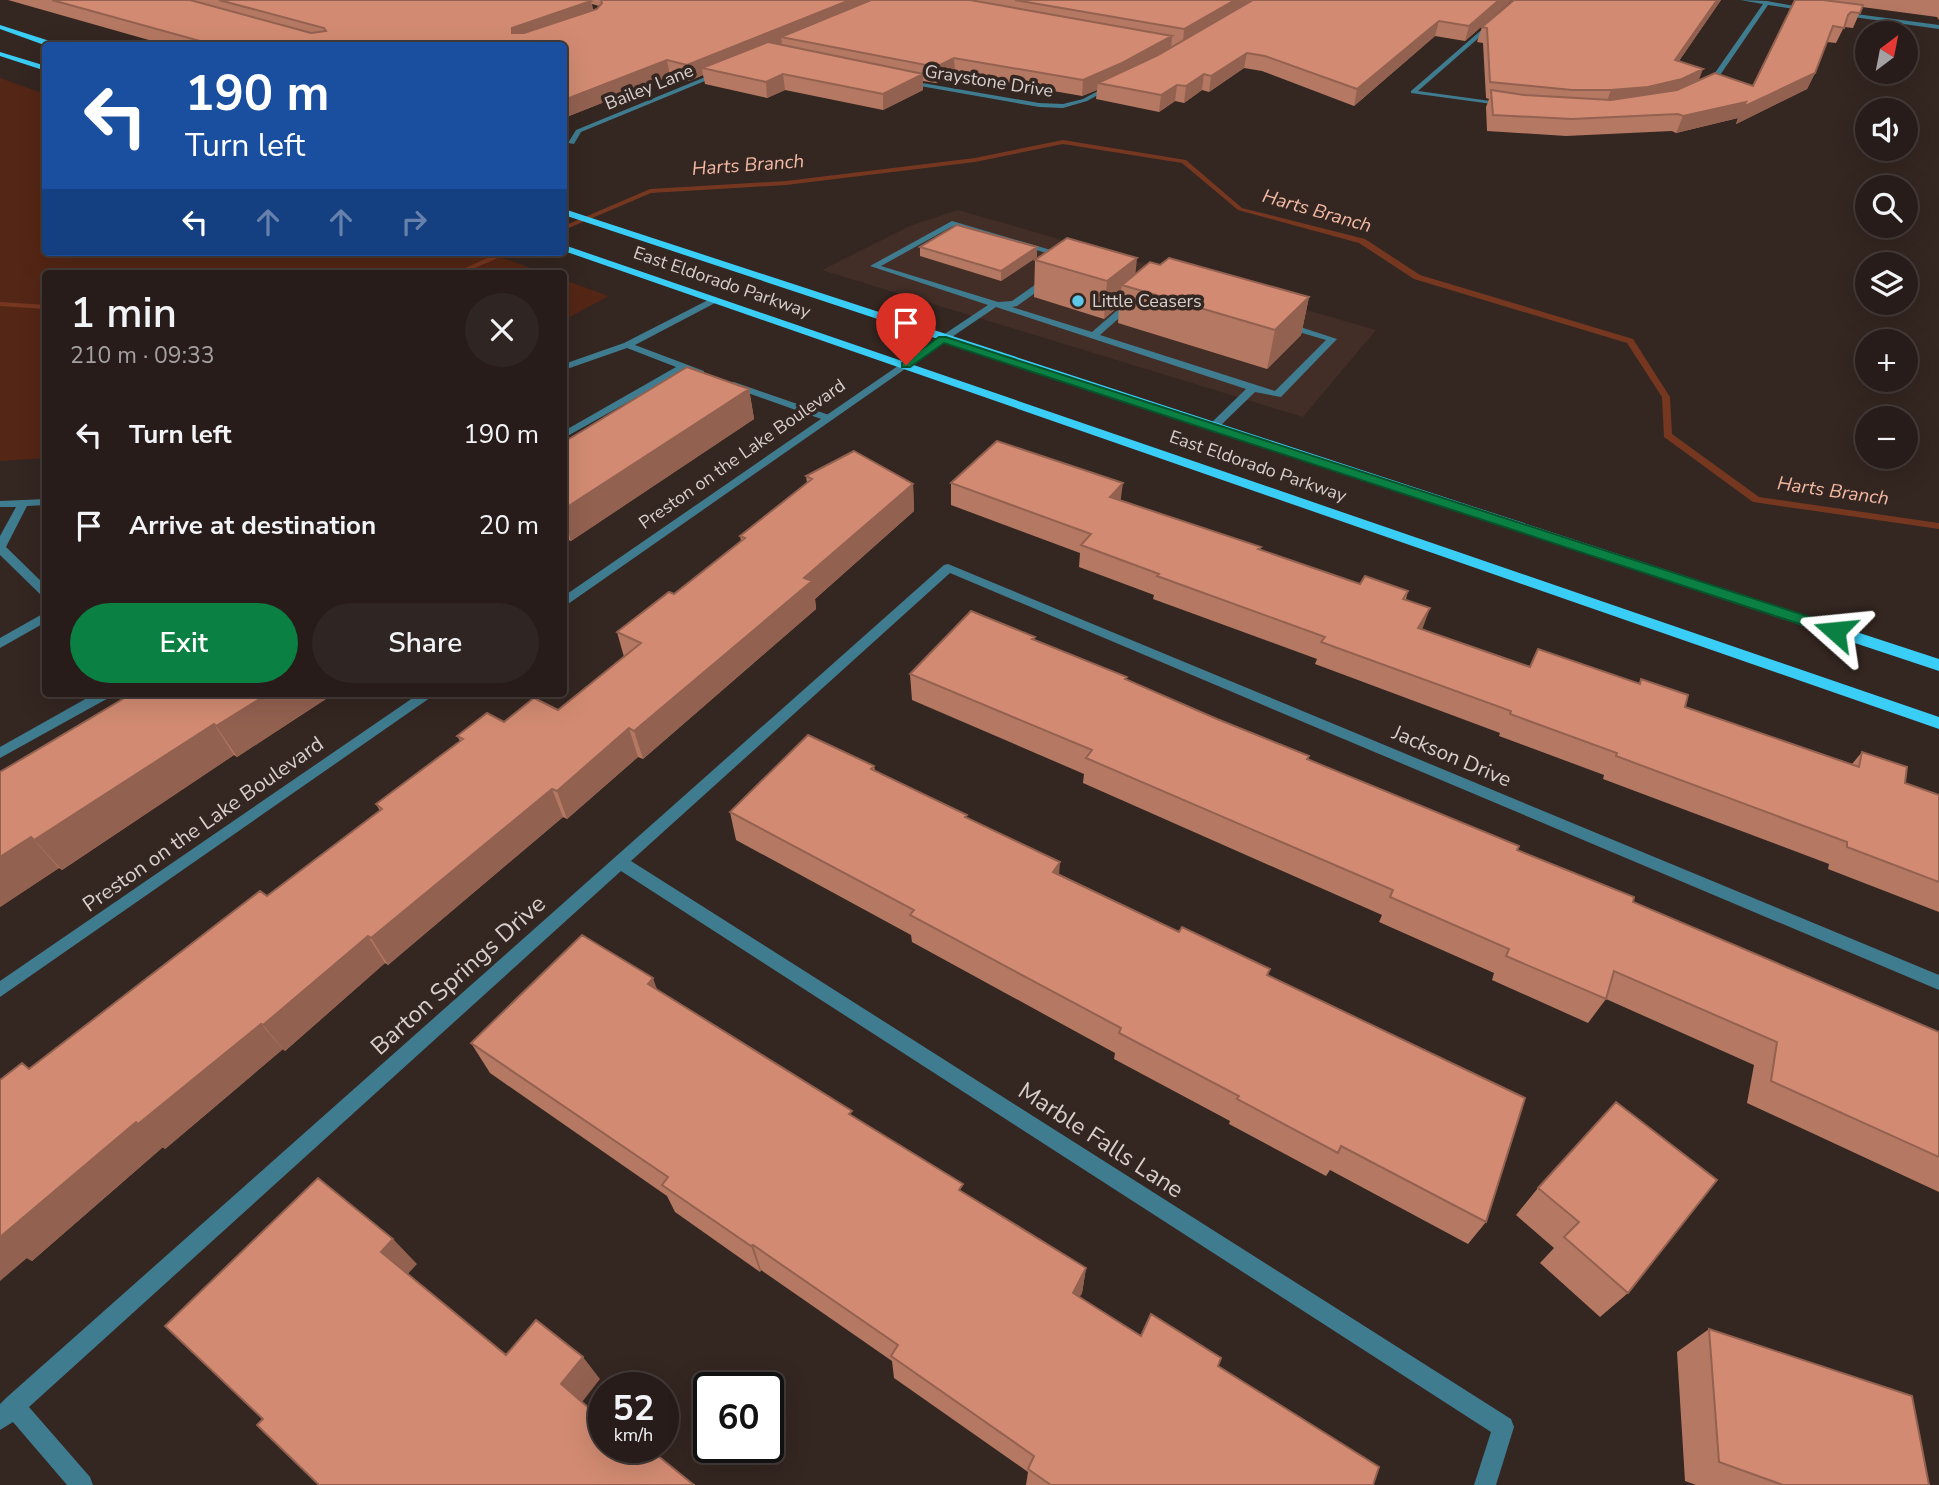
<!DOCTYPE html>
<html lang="en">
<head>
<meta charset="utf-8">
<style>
	body { margin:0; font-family:"Nunito Sans",sans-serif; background:#2f2522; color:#f1f3f6; height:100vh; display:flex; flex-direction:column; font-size:26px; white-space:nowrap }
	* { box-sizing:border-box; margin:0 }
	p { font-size:23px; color:#a4a1a2 }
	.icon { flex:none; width:38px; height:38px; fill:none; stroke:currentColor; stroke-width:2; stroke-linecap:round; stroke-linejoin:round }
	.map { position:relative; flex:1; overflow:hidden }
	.details { position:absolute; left:42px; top:270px; width:525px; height:427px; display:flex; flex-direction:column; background:#271c19; border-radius:7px; box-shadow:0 7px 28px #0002,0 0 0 2px #433a38 }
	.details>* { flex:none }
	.guide { position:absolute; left:42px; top:42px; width:525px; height:214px; border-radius:7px; box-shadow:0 7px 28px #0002,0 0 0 2px #433a38; background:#1a4fa0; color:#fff; overflow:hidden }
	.needle { width:46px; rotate:32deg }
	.tools { position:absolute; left:1855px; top:21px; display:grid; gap:14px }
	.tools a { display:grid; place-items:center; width:63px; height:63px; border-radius:50%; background:#271c19; box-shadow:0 7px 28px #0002,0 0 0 2px #433a38; font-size:35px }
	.speed { position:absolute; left:588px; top:1372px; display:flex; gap:14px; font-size:35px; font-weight:700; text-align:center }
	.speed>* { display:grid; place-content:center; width:91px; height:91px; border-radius:50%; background:#271c19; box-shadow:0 7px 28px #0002,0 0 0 2px #433a38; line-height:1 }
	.speed small { font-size:18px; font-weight:400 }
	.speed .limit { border:4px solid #111; border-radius:10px; background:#fff; color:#111 }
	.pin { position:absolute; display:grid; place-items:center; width:60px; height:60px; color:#fff; margin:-72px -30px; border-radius:50% 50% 50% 0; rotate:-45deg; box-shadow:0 0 7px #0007 }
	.pin .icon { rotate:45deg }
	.me { position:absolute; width:77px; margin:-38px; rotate:288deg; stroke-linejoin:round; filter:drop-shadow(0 0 5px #0008) }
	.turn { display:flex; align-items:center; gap:24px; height:147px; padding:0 28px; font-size:32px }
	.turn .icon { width:91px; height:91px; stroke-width:2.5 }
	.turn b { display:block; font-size:49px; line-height:60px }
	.lanes { display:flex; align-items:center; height:66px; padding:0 28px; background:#0003; justify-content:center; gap:35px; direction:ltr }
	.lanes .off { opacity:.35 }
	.round { display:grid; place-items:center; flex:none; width:74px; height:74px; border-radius:37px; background:#2f2522 }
	.head { display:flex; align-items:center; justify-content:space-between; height:119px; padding:0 28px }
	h1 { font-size:42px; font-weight:600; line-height:52px }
	.cta { display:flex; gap:14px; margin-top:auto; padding:14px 28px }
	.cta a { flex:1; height:80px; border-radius:42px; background:#0b8043; color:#fff; font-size:28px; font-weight:600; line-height:80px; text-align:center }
	.cta a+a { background:#2f2522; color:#f1f3f6 }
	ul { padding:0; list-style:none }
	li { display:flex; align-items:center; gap:21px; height:91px; padding:0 28px }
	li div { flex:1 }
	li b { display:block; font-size:26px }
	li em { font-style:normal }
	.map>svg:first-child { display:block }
	.built { fill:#432e27 }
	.green { fill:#542615 }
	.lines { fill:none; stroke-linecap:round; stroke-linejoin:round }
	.stream { fill:#763720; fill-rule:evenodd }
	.lane { fill:#3f7c8f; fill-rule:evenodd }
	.street { fill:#3f7c8f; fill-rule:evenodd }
	.primary { fill:#3acdf6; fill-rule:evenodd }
	.wall { fill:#b57862; fill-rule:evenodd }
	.shaded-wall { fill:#936150 }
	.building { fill:#d28b72; stroke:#936150; stroke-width:2 }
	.route { fill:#0b8043; stroke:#07532c; stroke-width:2 }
	.poi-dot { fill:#5dc7e8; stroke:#342621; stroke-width:2.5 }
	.labels { text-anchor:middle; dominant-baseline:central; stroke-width:7; stroke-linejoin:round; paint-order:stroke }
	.far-street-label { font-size:18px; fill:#d8cfcc; stroke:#342621 }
	.far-poi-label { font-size:18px; fill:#d8cfcc; stroke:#342621; text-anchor:start }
	.far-water-label { font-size:19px; font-style:italic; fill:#f4b9a4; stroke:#342621 }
	.street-label { font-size:21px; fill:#d8cfcc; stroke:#342621 }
	.near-street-label { font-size:24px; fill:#d8cfcc; stroke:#342621 }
</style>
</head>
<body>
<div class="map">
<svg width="1939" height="1485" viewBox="0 0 1939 1485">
	<rect width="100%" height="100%" fill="#342621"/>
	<path class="built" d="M958 210 1376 330 1303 417 822 270 910 226Z"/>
	<path class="green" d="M0 78 45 94 46 252H486L545 273H46L45 458 0 461Z
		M564 280 609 296 564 320Z"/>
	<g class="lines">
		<path class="stream" d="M1063 140 1186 160 1242 208 1365 239 1420 275 1633 339 1670 397 1672 434 1759 497 1939 523V529L1753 502 1664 437 1662 397 1627 343 1414 279 1359 243 1238 210 1182 163 1063 144 975 162 786 185 651 193 564 230V226L650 189 786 181 975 158Z
			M501 252H511L464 273H454Z
			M0 302 46 305V309L0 306Z"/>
		<path class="lane" d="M952 221 1071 256 1064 258 953 226 881 266 998 302 1012 301 1046 277H1052V281L1017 306 1012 307 1092 332 1129 300H1135V304L1100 335 1275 391 1326 340 1282 327V323H1288L1337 339 1281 397 1255 392 1218 428H1210V424L1246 389 996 307 946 341H940V337L988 305 870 266Z
			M714 297 717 298V302L635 345 704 371V375L685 370 564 438V431L676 367 627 348 564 370V364L624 343Z
			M734 382 832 416 833 418 824 420 731 387V383Z
			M46 499V505L27 506 6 547 46 586V597L42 596 0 555V536L16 507H0V501Z
			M46 612V622L0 648V638Z
			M96 693H114L112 696 0 758V747Z"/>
		<path class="street" d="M1516 0H1522L1418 91 1505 103 1507 106 1411 93V91Z
			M1740 0 1767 1 1810 9 1807 11 1768 5 1714 84 1705 87 1763 4Z
			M1841 12 1939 25V29L1839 15Z
			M720 71 722 74 581 132 574 144 568 143 576 130Z
			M905 80 1039 103 1063 104 1083 99 1111 84 1116 85 1087 101 1063 108 1039 107 903 83Z
			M940 337 948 339 568 604 564 605V596Z
			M948 564 1939 975V990L950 573 631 861 1511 1419 1514 1427 1496 1485H1474L1491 1432 621 871 29 1407 90 1477 93 1485H67L13 1422 0 1430V1404L6 1398 944 565Z
			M420 693H437L0 997V981Z"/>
		<path class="primary" d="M0 25 59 44V46H47L0 29Z
			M0 52 46 66V71L0 56Z
			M564 209 1939 659V671L564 215Z
			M564 245 1939 717V729L564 251Z"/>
	</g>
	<path class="wall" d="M8 0H1512L1465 41 1435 36 1354 106 1262 71 1244 68 1209 92 1202 90 1184 103 1175 101 1159 112 1096 99 1097 90 1082 96 955 74 936 83 923 81V90L883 110 785 90 767 98 705 84 703 75 689 81 670 76 564 118V46H170ZM592 4 599 6 597 9 593 10Z
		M1721 0 1679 61 1698 81 1753 86 1795 0H1939V20L1937 17 1862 7 1853 28 1844 27 1836 43 1827 42 1815 73 1807 89 1736 124 1738 118 1676 133 1672 131 1566 136 1487 131 1486 107 1489 99 1486 98 1483 43 1477 42 1482 27Z
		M920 247 1037 257 1001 281 920 256Z
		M1035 260 1135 274 1160 265 1309 297 1301 335 1267 369 1118 323 1119 306 1104 319 1034 297Z
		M749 389 754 419 571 541 566 539 564 540V442Z
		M806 476 913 484 914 511 815 599 816 609 643 759 638 757 567 819 563 817 388 965 385 963 285 1051 283 1049 165 1149 163 1147 32 1261 27 1258 29 1069 267 896 380 811 376 804 460 741 457 736 504 722 558 710 624 657 617 632 674 594 741 541 740 536 807 483Z
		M951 483 1121 500 1261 547 1260 550 1360 584 1408 591 1406 599 1422 629 1529 666 1639 684 1641 679 1685 707 1852 764 1862 752 1905 783 1939 795V912L1828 869 1829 864 1603 779 1604 775 1499 736 1500 733 1315 664 1317 659 1153 599 1154 595 1079 567 1080 553 951 505Z
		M1035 637 1034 640 1217 719 1309 756 1308 760 1517 850 1633 902 1939 1032V1192L1747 1103 1754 1065 1606 999 1588 1023 1492 980 1494 973 1379 922 1382 915 1083 783 1084 774 912 700 910 674Z
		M335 693 237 757 234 755 62 870 59 868 0 907V772Z
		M874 766 875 771 967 817 1059 874 1179 932 1270 969 1268 975 1486 1222 1468 1244 1330 1170 1326 1176 1229 1124 1230 1121 1114 1059 1115 1053 912 942 911 935 736 840 730 812Z
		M657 990 852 1116 963 1192 1086 1268 1082 1293 1079 1297 1141 1336 1218 1366 1373 1485H1026L1028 1472 894 1378 892 1361 761 1270 760 1272 675 1212 667 1196 490 1073 471 1043Z
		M1717 1180 1628 1293 1600 1317 1540 1263 1554 1248 1516 1215 1538 1188Z
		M1709 1329 1929 1485H1696L1685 1481 1677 1352Z"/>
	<path class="shaded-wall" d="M850 0H887L781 37 782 43 714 71 702 68 703 75 689 81 687 65Z
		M1235 0H1258L1183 44 1184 29Z
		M1499 0H1512L1465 41 1469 26Z
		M1717 0H1721L1669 75 1675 60Z
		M591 1 594 15 516 44 512 33V28Z
		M1439 21 1435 36 1354 106 1357 89Z
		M1172 36 1171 51 1098 83 1097 90 1082 96 1083 80Z
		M1247 53 1244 68 1209 92 1211 76Z
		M954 58 955 74 936 83V67Z
		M667 60 670 76 564 118V100Z
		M1703 69 1697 85 1676 95 1605 107 1611 90Z
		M1815 73 1807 89 1736 124 1738 118 1676 133 1683 116Z
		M783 74 785 90 767 98 766 82Z
		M923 74V90L883 110V94Z
		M1204 74 1202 90 1184 103 1186 86Z
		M1177 85 1175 101 1159 112 1161 95Z
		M1037 247V257L1001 281V271Z
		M1137 258 1134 289 1122 285 1119 306 1104 319 1107 281Z
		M1309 297 1301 335 1267 369 1275 330Z
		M749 389 754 419 571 541 564 516V509Z
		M1123 483 1120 505 1110 497Z
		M913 484 914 511 815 599 816 609 643 759 634 731 804 578Z
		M1430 608 1422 630 1418 628Z
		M269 693H335L237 757 216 726Z
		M214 724 234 755 62 870 34 840Z
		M629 728 638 757 567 819 557 791Z
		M552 789 563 817 388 965 371 938Z
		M31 837 59 868 0 907V857Z
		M1060 862 1058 889 1053 872Z
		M368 936 385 963 285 1051 263 1025Z
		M653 978 664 1009 648 984Z
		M261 1024 283 1049 165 1149 163 1147 32 1261 27 1258 0 1281V1237L136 1122Z
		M393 1239 417 1264 405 1277 381 1252Z
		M753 1245 761 1270 760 1272 751 1246Z
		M1086 1268 1082 1293 1069 1317 1073 1293Z
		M583 1357 600 1379 579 1406 561 1384Z"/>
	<path class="building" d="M52 0H190L311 33 326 31 324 28 219 0H588L591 1 512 28V33H524L597 9 602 3 601 0H850L687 65 667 60 564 100V46H218Z
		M871 0H970L1172 36 1122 63 1083 80 954 58 936 67 781 37Z
		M1015 0H1235L1184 29Z
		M1253 0H1499L1469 26 1439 21 1357 89 1265 56 1247 53 1211 76 1204 74 1186 86 1177 85 1161 95 1098 83 1158 55Z
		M1514 0H1717L1675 60 1703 69 1682 79 1648 87 1611 90H1572L1490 82 1487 28 1482 27Z
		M1795 0H1823L1863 5 1860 13 1851 12 1848 15 1844 28 1833 26 1815 73 1743 107 1746 102 1683 116 1678 114 1572 119 1493 115 1491 90 1524 95 1611 100 1677 90 1715 73 1753 86Z
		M768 42 923 74 883 94 783 74 766 82 702 68Z
		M957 225 1037 247 1001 271 920 247Z
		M1067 238 1137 258 1107 281 1035 260Z
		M1169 258 1309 297 1275 330 1122 285 1150 262 1160 265Z
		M687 367 749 389 564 509V442Z
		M997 441 1123 483 1110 497 1261 547 1258 549 1360 584 1365 576 1408 591 1403 599 1430 608 1418 628 1530 667 1538 649 1640 684 1641 679 1688 695 1685 707 1859 767 1862 752 1907 767 1905 783 1939 795V882L1847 847V842L1616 756 1617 753 1510 714 1511 711 1321 642 1325 637 1157 576 1159 574 1081 545 1091 534 951 483Z
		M854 451 913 484 804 578 812 581 634 731 629 728 557 791 552 789 371 938 368 936 263 1025 261 1024 138 1124 136 1122 0 1237V1080L22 1063 29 1069 260 891 267 896 382 809 376 804 463 739 457 736 487 713 504 722 534 698 558 710 641 643 617 632 669 592 674 594 745 538 740 536 812 479 806 476Z
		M971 611 1035 637 1032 639 1127 677 1125 679 1217 719 1309 756 1307 759 1519 846 1517 850 1634 897 1633 902 1939 1032V1157L1771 1081 1777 1042 1614 971 1606 999 1506 956 1509 949 1390 897 1393 890 1086 758 1092 750 910 674Z
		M133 693H269L216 726 214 724 34 840 31 837 0 857V772Z
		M808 735 874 766 871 769 967 815 965 817 1060 862 1053 872 1179 932 1182 927 1270 969 1267 975 1525 1098 1486 1222 1341 1146 1338 1153 1237 1099 1239 1096 1119 1033 1121 1028 910 915 914 910 730 812Z
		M582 935 653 978 648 984 852 1111 849 1114 963 1184 959 1190 1086 1268 1073 1293 1141 1336 1151 1314 1221 1358 1218 1366 1379 1467 1373 1485H1051L1028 1469 1034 1456 891 1356 898 1345 753 1245 751 1246 662 1185 668 1177 471 1043Z
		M1616 1102 1717 1180 1628 1293 1564 1237 1579 1222 1538 1188Z
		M318 1178 393 1239 381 1252 506 1355 536 1320 583 1357 561 1384 604 1421V1447H647L694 1485H319L257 1425 263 1419 165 1326Z
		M1709 1329 1912 1396 1929 1485H1783L1719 1462Z"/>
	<path class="route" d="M939 337H946L1841 627 1843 631 1841 634H1830L944 343 910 367H902V363Z"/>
	<circle class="poi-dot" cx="1078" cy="301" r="7"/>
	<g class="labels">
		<g class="far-street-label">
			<text transform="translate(989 81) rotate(9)">Graystone Drive</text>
			<text transform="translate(649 87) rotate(-22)">Bailey Lane</text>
			<text transform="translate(722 282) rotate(19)">East Eldorado Parkway</text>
			<text transform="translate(742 454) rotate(-35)">Preston on the Lake Boulevard</text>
			<text transform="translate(1258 466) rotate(19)">East Eldorado Parkway</text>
		</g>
		<g class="far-poi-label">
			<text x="1092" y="301">Little Ceasers</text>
		</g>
		<g class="far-water-label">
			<text transform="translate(748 165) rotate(-4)">Harts Branch</text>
			<text transform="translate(1317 211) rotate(16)">Harts Branch</text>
			<text transform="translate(1833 491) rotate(8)">Harts Branch</text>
		</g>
		<g class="street-label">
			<text transform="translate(1452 756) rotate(23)">Jackson Drive</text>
			<text transform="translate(203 824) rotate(-35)">Preston on the Lake Boulevard</text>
		</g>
		<g class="near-street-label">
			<text transform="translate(458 975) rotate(-42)">Barton Springs Drive</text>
			<text transform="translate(1101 1140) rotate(33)">Marble Falls Lane</text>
		</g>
	</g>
</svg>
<div class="tools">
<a><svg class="needle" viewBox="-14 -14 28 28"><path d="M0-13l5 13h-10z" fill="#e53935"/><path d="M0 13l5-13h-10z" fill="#a4a1a2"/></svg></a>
<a><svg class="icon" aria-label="sound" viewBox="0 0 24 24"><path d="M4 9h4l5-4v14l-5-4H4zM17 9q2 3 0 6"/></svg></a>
<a><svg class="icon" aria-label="search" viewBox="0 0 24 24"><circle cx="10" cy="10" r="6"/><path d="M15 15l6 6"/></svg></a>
<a><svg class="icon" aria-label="layers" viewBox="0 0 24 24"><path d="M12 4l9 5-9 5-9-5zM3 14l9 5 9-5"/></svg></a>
<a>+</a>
<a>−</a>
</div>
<div class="speed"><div>52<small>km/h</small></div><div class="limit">60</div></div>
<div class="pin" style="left:906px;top:365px;background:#d93025"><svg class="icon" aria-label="arrive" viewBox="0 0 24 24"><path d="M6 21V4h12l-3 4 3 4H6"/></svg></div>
<svg class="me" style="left:1835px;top:631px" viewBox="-20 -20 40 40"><path d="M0-17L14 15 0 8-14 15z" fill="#0b8043" stroke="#fff" stroke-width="4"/></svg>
<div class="guide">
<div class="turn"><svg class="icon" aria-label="left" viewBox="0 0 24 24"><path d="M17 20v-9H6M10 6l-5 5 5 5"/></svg><div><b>190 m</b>Turn left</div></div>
<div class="lanes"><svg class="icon" aria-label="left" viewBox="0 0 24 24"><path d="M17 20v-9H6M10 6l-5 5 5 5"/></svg><svg class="icon off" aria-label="ahead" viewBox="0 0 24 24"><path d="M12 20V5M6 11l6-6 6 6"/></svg><svg class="icon off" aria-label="ahead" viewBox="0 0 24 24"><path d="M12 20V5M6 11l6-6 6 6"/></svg><svg class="icon off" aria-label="right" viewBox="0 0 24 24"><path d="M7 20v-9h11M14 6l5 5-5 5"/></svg></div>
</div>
<section class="details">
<div class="head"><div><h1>1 min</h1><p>210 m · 09:33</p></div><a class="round"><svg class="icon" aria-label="close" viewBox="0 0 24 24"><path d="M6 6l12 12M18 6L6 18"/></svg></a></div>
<ul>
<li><svg class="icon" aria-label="left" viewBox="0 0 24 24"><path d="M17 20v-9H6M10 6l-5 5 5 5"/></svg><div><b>Turn left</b></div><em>190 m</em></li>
<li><svg class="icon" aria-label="arrive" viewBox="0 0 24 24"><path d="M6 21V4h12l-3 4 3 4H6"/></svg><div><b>Arrive at destination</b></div><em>20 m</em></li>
</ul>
<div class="cta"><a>Exit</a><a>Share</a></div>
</section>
</div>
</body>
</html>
